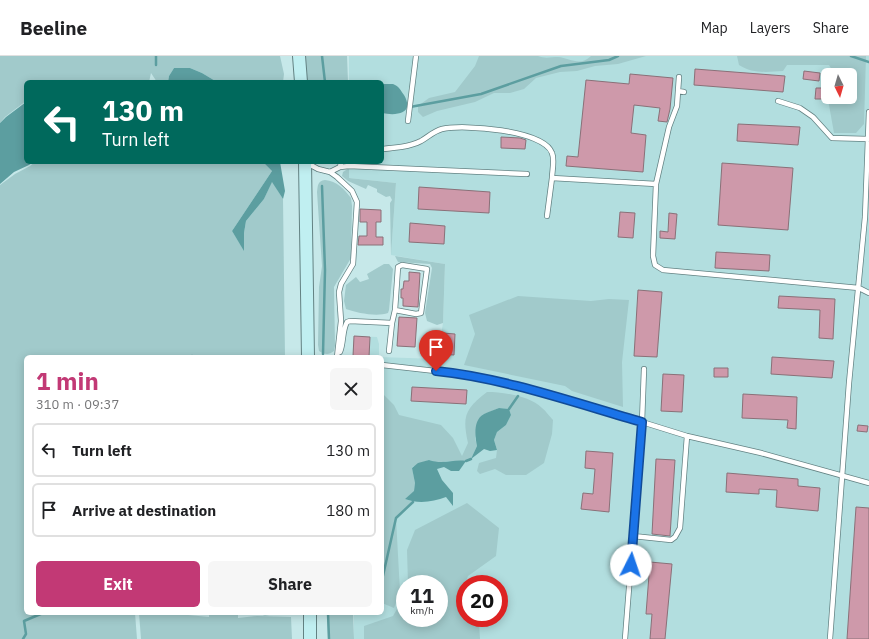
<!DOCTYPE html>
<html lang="en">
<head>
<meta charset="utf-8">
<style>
	body { margin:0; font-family:"IBM Plex Sans",sans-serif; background:#f6f6f6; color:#202124; height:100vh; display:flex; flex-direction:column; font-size:15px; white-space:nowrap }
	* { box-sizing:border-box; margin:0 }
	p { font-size:13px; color:#757577 }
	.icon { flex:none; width:22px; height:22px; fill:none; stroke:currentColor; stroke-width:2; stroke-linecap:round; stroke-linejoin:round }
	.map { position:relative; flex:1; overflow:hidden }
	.drawer { position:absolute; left:24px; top:299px; width:360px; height:260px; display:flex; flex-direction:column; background:#fff; border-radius:6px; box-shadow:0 2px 10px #0003 }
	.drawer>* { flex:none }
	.hud { position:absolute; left:24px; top:24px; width:360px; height:84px; border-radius:6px; box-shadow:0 2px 10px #0003; background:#00695c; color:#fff; overflow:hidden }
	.needle { width:26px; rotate:175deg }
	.tools { position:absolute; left:821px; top:12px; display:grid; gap:8px }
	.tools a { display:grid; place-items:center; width:36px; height:36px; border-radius:6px; background:#fff; box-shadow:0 2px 10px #0003; font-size:20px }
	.speed { position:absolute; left:396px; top:519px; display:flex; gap:8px; font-size:20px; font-weight:700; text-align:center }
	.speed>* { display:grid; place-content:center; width:52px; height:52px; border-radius:50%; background:#fff; box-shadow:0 2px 10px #0003; line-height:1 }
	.speed small { font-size:10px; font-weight:400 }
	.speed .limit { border:6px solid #d22; background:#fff; color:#111 }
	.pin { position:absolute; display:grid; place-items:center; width:34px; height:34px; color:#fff; margin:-41px -17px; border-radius:50% 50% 50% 0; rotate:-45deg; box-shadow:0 0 4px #0007 }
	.pin .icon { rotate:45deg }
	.me { position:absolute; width:44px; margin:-22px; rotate:4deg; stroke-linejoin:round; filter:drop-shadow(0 0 3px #0008) }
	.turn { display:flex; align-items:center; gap:14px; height:84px; padding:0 12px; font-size:18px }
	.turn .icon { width:52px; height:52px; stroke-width:2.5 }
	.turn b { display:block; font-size:28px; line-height:34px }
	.round { display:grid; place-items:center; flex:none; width:42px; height:42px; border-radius:6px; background:#f6f6f6 }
	.summary { display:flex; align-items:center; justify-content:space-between; height:68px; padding:0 12px }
	h1 { font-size:24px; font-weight:800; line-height:30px; color:#c23975 }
	.button { display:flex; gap:8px; margin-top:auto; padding:8px 12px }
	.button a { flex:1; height:46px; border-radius:6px; background:#c23975; color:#fff; font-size:16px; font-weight:800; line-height:46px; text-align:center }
	.button a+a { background:#f6f6f6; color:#202124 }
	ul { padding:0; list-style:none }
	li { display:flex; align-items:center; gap:12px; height:54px; margin:0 8px 6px; padding:0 4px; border:2px solid #e0e0e0; border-radius:6px }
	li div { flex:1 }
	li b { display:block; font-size:15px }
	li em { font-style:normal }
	header { display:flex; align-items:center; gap:24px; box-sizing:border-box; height:56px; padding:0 20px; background:#fff; border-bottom:1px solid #e0e0e0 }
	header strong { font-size:19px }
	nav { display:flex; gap:22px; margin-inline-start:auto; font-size:14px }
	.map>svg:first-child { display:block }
	.built { fill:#b2dedf; fill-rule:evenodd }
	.green { fill:#a1cacb }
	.water { fill:#5c9ea0 }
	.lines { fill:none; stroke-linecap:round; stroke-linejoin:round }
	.stream { stroke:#5c9ea0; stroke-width:2.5 }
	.building { fill:#ce99aa; stroke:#8a7078 }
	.service-casing { stroke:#638283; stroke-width:6 }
	.secondary-casing { stroke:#638283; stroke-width:14 }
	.service { stroke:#fff; stroke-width:4.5 }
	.secondary { stroke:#c0eff1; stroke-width:12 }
	.route-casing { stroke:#114b97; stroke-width:10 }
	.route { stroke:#1a73e8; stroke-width:7 }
</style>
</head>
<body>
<header>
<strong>Beeline</strong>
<nav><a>Map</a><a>Layers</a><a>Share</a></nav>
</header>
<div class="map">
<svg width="869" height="583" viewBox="0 0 869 583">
	<rect width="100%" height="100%" fill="#c6e8e9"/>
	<path class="built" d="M349 0H869V583H354V557H382V301L353 300 354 280 377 281 379 288V301L437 303 443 267 445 208 391 199 396 127 349 122V106H382V26H349ZM828 19H850V41H828ZM405 528H439V562H405ZM465 528H499V562H465Z"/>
	<path class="green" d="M0 0H280L284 18 283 26H217L202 17 190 12H174L169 20 168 26H157L151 17 149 26H26V45L5 61 0 67Z
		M305 0H347L348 26H307Z
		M479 0H538C545 3 551 1 558 1 570 2 580 11 591 0H646L618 8 595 10 577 15 560 16 536 22 524 33 510 37H494L475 46 437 55 423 61 418 56V50L429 42 455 36 475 10Z
		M737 0H866L864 68 856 77H834L829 49 830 41H850V19H835L829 9H787L783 15C767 16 753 18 739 9Z
		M35 106H263L272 115 232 175 244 194V177L246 165 264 143 272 125 283 143 285 301H26V557H135L137 583H0V129L15 118 30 110Z
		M349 112V122L396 127 391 199 390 147 392 144 390 140 386 141 377 136V133L368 129 366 133 348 125 342 120 343 116Z
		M325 124C337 125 344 133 351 142L352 150 351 202 334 231 335 290 334 295C329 299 325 299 319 295L318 289 319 231 322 210 317 136C318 130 317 125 325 124Z
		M395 200 445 208 443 267 437 269 427 265 425 257 432 212 430 208 398 206Z
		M384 208H389L393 213 389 254 388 257C377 261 357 257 346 253L344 245 346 229 356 221 360 226 369 223 367 218Z
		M518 240 591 245 609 243 629 244 622 306 623 351 572 335 565 330 464 309 475 278 469 259Z
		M487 336C504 336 530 340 542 352 546 355 549 360 553 364L552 378 544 407 526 419H506L495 413 480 418 477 415 479 407 496 402 497 394 494 384 497 376 506 369 511 359 509 353 499 352 482 359 475 382 477 390 471 403 466 405H448L438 407 429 404 412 411 415 427 414 436 405 443 413 446 396 462 400 536 394 552 382 547V337L394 349 399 359 441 369 453 382 462 400 468 387C462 360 465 353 487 336Z
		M467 447 499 472 496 500 468 520 461 541 465 547V562H476L479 567 480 583H364V570L393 560 405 539V562H439V528H408L407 494 415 474Z
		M139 557H175L178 558 209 561V557H238V562L257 560 291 561 292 583H141Z
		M327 557H353L354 583H328Z"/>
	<path class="water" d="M174 12H190L202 17 217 26H168L169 20Z
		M384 28C387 28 391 28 393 28 399 30 401 35 404 39 415 58 396 60 382 57V29Z
		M26 46V106H33L29 109 14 116 0 128V67L6 61Z
		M263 106H280L285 135 283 143 272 126 264 143 246 165 244 177V195L232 175 272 115Z
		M499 352 509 353 511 359 506 369 497 376 494 384 497 394 490 395 484 393 471 403 477 390C475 380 473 364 484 358 488 356 494 354 499 352Z
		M429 404C443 409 453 403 466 405L459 415H451L444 411 437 413 442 424 453 437V450L446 441C433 446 418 448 405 443L414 435 415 427 412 412 418 407Z"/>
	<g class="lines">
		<path class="stream" d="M156 0V9
			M322 0 325 26
			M851 0 869 6
			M410 51 481 38 561 10 609 4 618 0
			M314 107V106
			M322 130 325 214 323 298
			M192 300V301
			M509 353 518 340
			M466 405 471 403
			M382 524 396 462 413 446
			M197 557H203
			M256 557 265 558 281 557
			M328 557 329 583
			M343 557H356
			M23 583 26 578 24 565 43 557"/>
	</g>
	<path class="building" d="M695 13 785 20 783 36 694 29Z
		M804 15 820 17 819 25 803 23Z
		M630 18 673 22 670 53 667 66 658 65 660 52 634 49 631 77 646 79 643 116 566 110 567 100 578 101 586 24 629 28Z
		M816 32H822V43H815Z
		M738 68 800 71 798 89 737 85Z
		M501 81 520 82 526 84 525 93 501 92Z
		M722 107 793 112 788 174 718 169Z
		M419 131 490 136 489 157 418 153Z
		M360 153 381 154V166H376V181H383V189H358L359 180H367V166H360Z
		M620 156 635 157 633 182 618 181Z
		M669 157 677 158 675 183 660 182V175L668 176Z
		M410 167 445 170 444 188 409 186Z
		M716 196 770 199 769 215 715 212Z
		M409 216 420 217 418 251 403 250V242H401V233H403L404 225H409Z
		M638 234 662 236 657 301 634 300Z
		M779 240 835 243 833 283 819 282 820 254 778 252Z
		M399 261 417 262 415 291 397 290Z
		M443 277 455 278 454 299 441 298Z
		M354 280 370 281 369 301 353 300Z
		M772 301 834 305 832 322 771 318Z
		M714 312H728V321H714Z
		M663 318 684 319 682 356 661 355Z
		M412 331 467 334 466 348 411 345Z
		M743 338 797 341 796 373 787 372 788 364 742 362Z
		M858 369 868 370 867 376 857 375Z
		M586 395 613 397 609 456 581 453 583 437 593 438 595 413 585 412Z
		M656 403 675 404 670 480 652 478Z
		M727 417 798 423V430L820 432 818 455 776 451 777 434 759 433V438L726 436Z
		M856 451 869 452V583H847Z
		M650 506 672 508 665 583H650L652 558H646Z"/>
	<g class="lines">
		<defs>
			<path id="service" d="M678 35 679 21
				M684 36 678 35 677 50 669 71 656 128 653 200 655 209 663 214 859 232 869 237
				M778 45 800 52 813 61 832 82 868 83
				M408 65 416 0
				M382 93C395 92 409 91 421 85 428 81 434 75 442 73 463 68 544 74 552 97 555 104 552 115 552 122L656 128
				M307 107 318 113 330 116 340 111 341 106
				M340 111 349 110 527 118
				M330 116 337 121 352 135 357 146 353 208 341 228 339 236 341 265 337 301
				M547 160 552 122
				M389 295 392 267 395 254 398 211 402 209 427 213 421 257 416 258 395 254
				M340 296C344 286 342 275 347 266L350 265 392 267
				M382 309 462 318 520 331 642 366 687 380 761 397 869 427
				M633 480 671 484 675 481 680 472 687 380
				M625 583 642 366 644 313
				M830 583 849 327 865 161 869 56"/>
			<path id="secondary" d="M299 0 301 26
				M305 106 308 301
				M310 557V583"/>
		</defs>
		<use href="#service" class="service-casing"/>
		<use href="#secondary" class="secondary-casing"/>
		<use href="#service" class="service"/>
		<use href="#secondary" class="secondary"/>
	</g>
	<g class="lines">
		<defs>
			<path id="route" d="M436 315C505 322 575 347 642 366L631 509"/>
		</defs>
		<use href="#route" class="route-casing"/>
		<use href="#route" class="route"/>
	</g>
</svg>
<div class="tools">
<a><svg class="needle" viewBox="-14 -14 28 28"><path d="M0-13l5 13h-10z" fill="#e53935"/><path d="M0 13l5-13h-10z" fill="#757577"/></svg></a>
</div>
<div class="speed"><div>11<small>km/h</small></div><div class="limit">20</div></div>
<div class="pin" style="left:436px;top:315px;background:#d93025"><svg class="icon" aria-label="arrive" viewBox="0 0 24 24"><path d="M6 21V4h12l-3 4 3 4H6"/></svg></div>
<svg class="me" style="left:631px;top:509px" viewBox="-20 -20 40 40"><circle r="19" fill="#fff"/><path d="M0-13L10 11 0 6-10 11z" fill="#1a73e8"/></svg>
<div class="hud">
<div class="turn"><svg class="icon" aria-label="left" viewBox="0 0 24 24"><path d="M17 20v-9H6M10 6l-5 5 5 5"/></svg><div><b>130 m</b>Turn left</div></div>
</div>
<section class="drawer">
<div class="summary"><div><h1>1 min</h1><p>310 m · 09:37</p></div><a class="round"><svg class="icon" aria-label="close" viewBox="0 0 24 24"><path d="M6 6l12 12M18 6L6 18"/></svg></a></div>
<ul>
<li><svg class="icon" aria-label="left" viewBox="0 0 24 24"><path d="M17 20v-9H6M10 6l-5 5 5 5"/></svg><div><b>Turn left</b></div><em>130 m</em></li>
<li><svg class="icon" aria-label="arrive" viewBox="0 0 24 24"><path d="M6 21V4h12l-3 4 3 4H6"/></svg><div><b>Arrive at destination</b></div><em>180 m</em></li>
</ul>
<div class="button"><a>Exit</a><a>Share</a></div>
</section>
</div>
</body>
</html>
